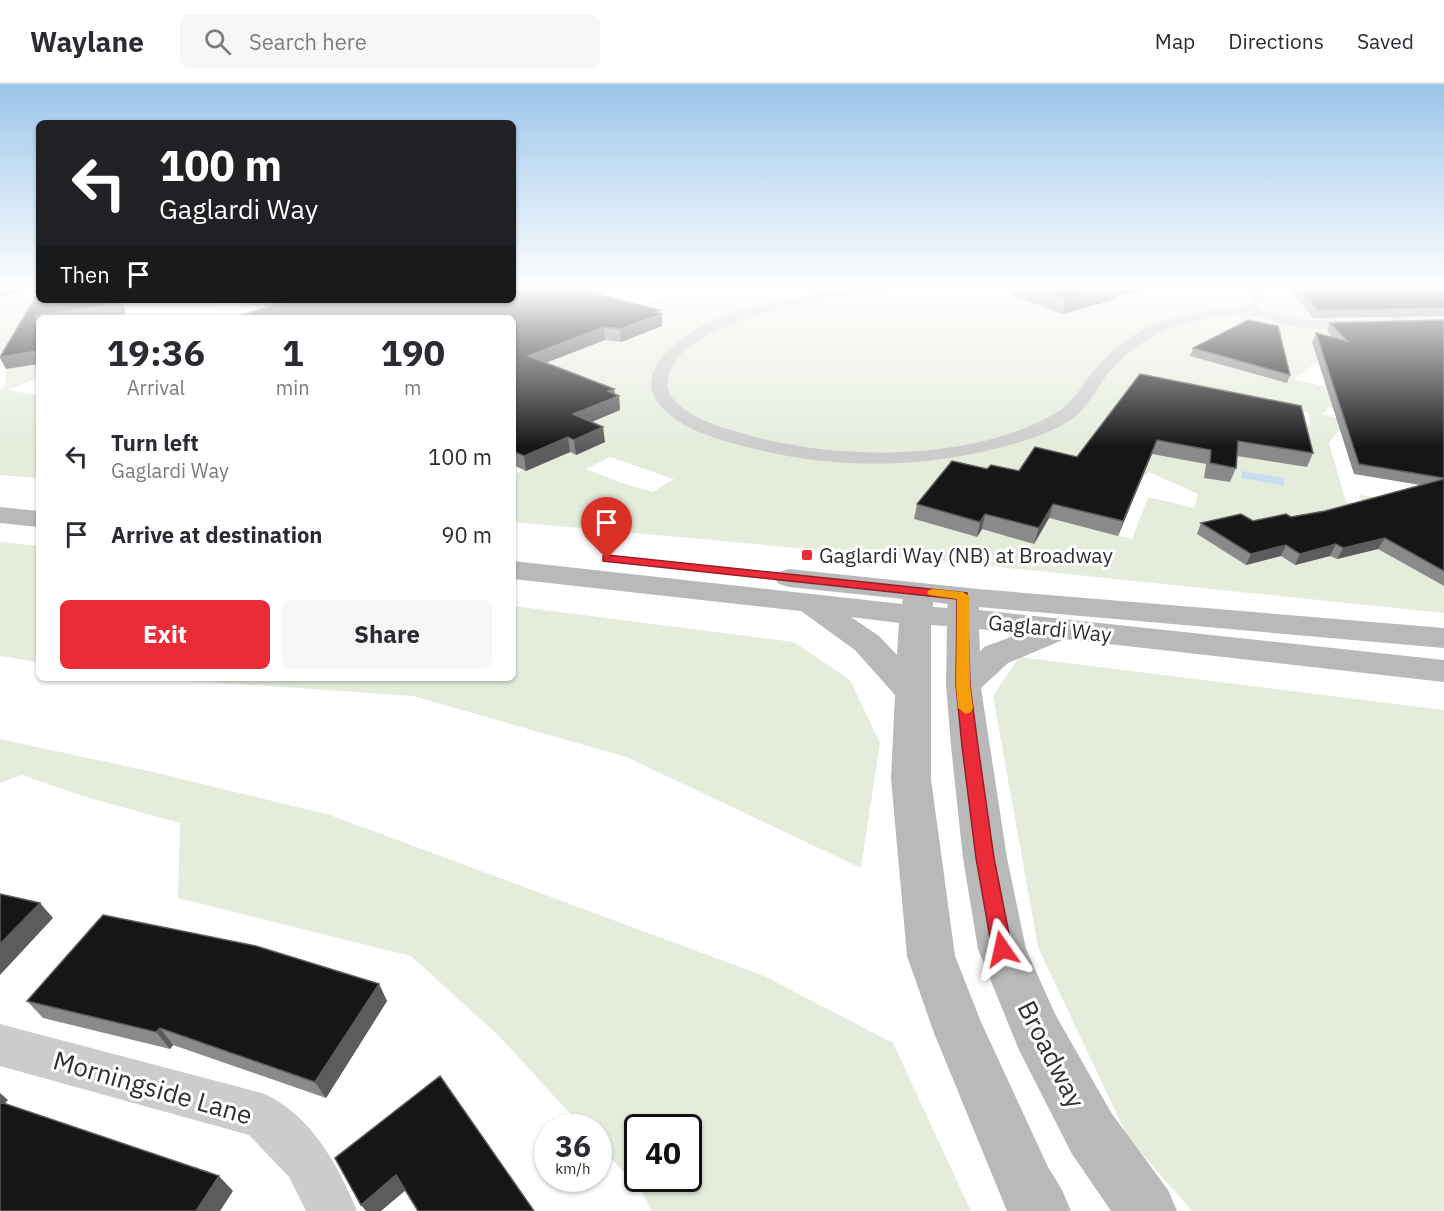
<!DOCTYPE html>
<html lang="en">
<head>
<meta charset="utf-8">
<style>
	body { margin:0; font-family:"IBM Plex Sans",sans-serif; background:#f7f7f7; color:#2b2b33; height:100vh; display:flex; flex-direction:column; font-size:22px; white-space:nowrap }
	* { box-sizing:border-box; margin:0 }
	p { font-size:20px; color:#7c7c81 }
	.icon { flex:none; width:33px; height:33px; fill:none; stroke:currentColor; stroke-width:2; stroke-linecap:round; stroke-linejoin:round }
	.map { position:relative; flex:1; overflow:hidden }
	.side { position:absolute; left:36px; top:231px; width:480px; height:366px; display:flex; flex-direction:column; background:#fff; border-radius:9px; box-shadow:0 2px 4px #0004 }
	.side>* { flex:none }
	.guide { position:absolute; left:36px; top:36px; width:480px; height:183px; border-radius:9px; box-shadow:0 2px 4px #0004; background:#202124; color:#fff; overflow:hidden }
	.speed { position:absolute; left:534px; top:1030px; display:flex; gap:12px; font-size:30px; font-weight:700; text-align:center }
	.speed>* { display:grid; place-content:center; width:78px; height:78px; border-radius:50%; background:#fff; box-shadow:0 2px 4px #0004; line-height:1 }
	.speed small { font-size:15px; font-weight:400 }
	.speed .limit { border:3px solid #111; border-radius:9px; background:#fff; color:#111 }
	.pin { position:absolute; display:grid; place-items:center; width:51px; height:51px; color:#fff; margin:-62px -26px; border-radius:50% 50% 50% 0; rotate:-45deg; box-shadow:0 0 6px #0007 }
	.pin .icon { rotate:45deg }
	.me { position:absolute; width:66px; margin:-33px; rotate:349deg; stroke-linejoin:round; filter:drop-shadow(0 0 4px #0008) }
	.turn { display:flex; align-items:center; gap:21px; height:126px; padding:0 24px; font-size:27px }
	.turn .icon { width:78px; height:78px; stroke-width:2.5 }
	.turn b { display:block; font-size:42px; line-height:51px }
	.then { display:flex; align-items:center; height:57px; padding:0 24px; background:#0003; gap:12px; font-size:22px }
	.eta { display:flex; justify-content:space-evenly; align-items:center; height:102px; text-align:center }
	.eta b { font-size:36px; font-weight:700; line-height:42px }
	.action { display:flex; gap:12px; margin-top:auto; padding:12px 24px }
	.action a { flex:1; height:69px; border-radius:9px; background:#ea2c39; color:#fff; font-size:24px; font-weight:700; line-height:69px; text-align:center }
	.action a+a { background:#f7f7f7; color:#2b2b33 }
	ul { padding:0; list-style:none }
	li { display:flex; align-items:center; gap:18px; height:78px; padding:0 24px }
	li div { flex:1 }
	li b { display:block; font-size:22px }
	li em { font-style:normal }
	header { display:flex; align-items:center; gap:36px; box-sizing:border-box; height:84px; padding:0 30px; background:#fff; border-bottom:2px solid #e1e1e2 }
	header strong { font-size:28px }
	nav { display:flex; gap:33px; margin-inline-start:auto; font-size:21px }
	.search { width:420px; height:54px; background:#f7f7f7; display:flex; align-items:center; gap:15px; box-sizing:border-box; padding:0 21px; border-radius:9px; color:#7c7c81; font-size:22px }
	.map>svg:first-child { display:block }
	.green { fill:#e5ecdc; fill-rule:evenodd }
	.water { fill:#c7deed }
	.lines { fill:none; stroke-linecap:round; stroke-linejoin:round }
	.street { fill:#ccc; fill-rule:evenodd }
	.secondary { fill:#b9b9b9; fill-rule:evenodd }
	.wall { fill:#8a8a8a }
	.shaded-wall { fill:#5c5c5c }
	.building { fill:#161616; stroke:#5c5c5c; stroke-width:1.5 }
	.route { fill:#ea2c39; stroke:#981d25; stroke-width:1.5 }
	.slow { fill:#f59e0b }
	.poi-dot { fill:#ea2c39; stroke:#fff; stroke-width:2 }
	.labels { text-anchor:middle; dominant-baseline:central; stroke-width:6; stroke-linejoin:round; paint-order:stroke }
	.poi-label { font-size:21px; fill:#2f2f2f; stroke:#fff; text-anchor:start }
	.street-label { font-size:21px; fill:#2f2f2f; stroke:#fff }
	.near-street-label { font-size:26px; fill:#2f2f2f; stroke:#fff }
</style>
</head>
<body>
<header>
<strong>Waylane</strong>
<div class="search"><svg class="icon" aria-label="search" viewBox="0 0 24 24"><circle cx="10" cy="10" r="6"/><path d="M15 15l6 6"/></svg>Search here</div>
<nav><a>Map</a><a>Directions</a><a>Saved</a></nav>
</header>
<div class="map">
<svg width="1444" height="1127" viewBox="0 0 1444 1127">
	<rect width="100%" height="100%" fill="#fff"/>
	<path class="green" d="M23 205H39V260L0 267V213Z
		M609 205H1021L1024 215 1022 216 1063 230 1139 205H1289L1444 214V260L1317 278 1294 295 1370 314 1444 326V467L1395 474 1444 502V529L931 476 513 438V391L524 386 527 387 566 366 576 371 604 358 550 317 513 234H497L598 212ZM666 206 681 209 640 221 615 220ZM1265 322 1308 328 1311 342 1300 340ZM1329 323 1369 334 1440 423 1360 411 1362 421 1346 418 1329 359 1346 337 1322 330ZM610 373 674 395 653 408 619 398 586 385ZM1025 387 1141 396 1149 388 1198 410 1194 424 1148 413 1132 455 1004 423 1035 459 982 445 976 453 914 435ZM1236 441 1369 467 1337 475 1330 472 1295 481 1281 472 1246 481Z
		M148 216H225L215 222 230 223 244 216H316L431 234H99L126 229 123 220Z
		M39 280V293L8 306 39 312V394L0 391V304L5 303 6 285Z
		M0 458 39 462V578L0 572Z
		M513 522 794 558 850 596 880 659 861 784 626 673 413 612 151 594H513Z
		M1019 573 1444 626V1127H1192L1128 1054 1038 863 993 612Z
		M0 655 153 688 330 731 764 892 893 959 971 1127H651L642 1108 599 1061 598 1044H583L499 952 411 872 178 814 180 739 89 714 22 691 0 699ZM638 1044H688V1095H638Z"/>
	<path class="water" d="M1242 387 1283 394 1284 402 1242 394Z"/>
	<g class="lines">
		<path class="street" d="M850 205H890L884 209C831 215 698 231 672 283 666 295 665 306 674 316 689 333 716 342 738 348 830 377 971 379 1056 329 1072 320 1081 303 1092 289 1107 270 1127 253 1148 243 1169 234 1191 229 1214 226 1225 224 1238 224 1249 220L1252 216 1249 205H1262L1266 216 1259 225 1303 236H1366L1373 240 1366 244C1346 244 1324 246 1304 244 1286 243 1268 234 1249 231 1231 228 1191 237 1173 243 1146 253 1121 272 1104 295 1094 309 1086 325 1072 335 1048 351 1018 359 990 366 910 385 831 384 751 364 728 358 703 352 683 340 641 314 641 287 679 257 721 223 797 213 850 205Z
			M1397 229 1412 238 1410 241C1402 243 1395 240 1390 233Z
			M0 940 262 1009C310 1029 338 1081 357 1127H306L289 1093 249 1051 0 982Z"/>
		<path class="secondary" d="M0 423 39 427V443L0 439Z
			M513 477 902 520 903 515 789 503 779 500 774 494 779 488 789 485 978 505 1444 544V564L979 523V526L1444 576V598L1065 555 1008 579 981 604 1007 774 1026 865 1055 930 1112 1030 1168 1106 1177 1127H1111L1072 1070 1019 966 978 865 963 774 951 662 946 601 947 542 931 541V695L955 872 981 938 1048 1083 1062 1106 1071 1127H1007L934 949 907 872 891 695 895 611 855 566 801 527 513 495ZM933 518 948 520 947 524 933 523ZM851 533 899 539 897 571 879 552ZM979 545 1019 550 984 563 980 568Z"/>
	</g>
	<path class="wall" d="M1013 205H1144L1117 213 1116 215 1062 230 1012 211Z
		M1288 205H1444V232L1314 234Z
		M602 211 662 230V242L621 258 605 256 546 278 614 305 615 310 619 312 620 326 591 338 605 358 576 371 570 368 526 387 513 381V234L265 224 262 216H513Z
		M1444 236V502L1378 465 1337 475 1330 472 1295 481 1281 472 1246 481 1197 450 1201 439 1253 437 1291 433 1325 427 1420 401 1354 390 1312 258 1316 249 1332 253 1327 247 1330 239Z
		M1193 264 1290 291 1287 299 1190 272Z
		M1140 290 1313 369 1307 383 1237 372 1236 384 1230 398 1204 394 1206 380 1152 370 1118 452 1049 434 1034 460 982 445 977 453 914 435 917 420 987 385 1019 387 1077 373Z
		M379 900 387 917 326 1014 173 961 170 965 43 934 27 917Z"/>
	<path class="shaded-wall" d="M0 205H23L0 213Z
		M591 205H602V213L586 207Z
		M1104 205H1144L1117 213 1116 215 1062 230 1066 215Z
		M122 216 126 230 99 234H39V280L6 285 0 274V273L36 232Z
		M660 226V230H662V242L621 258 620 245Z
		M604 243 605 256 530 285 528 272Z
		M614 305 615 314 619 312 620 326 575 345 573 330 608 307Z
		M603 343 605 358 576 371 574 356Z
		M568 353 570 368 526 387 524 372Z
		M1157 356 1152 370 1118 452 1123 437Z
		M1053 420 1049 434 1034 460 1039 444Z
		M985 430 982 445 977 453 980 438Z
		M1385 454 1378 465 1337 475 1343 464Z
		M1336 460 1330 472 1295 481 1300 470Z
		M1286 461 1281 472 1246 481 1251 470Z
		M40 819 53 834 0 891V860Z
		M379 900 387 917 326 1014 315 998Z
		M160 944 173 961 170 965 156 948Z
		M0 1009 8 1016 0 1025Z
		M396 1091 406 1106 381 1127H366L361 1121Z
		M219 1092 233 1107 220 1127H196Z"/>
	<path class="building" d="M513 205H591L586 207 660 226 655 228 662 230 620 245 604 243 528 272 614 305 608 307 619 312 573 330 603 343 574 356 568 353 524 372 513 367V234H232L281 219 270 216H513Z
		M1038 205H1104L1066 215Z
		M1298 205H1444V224L1318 226Z
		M39 207V216H120L121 219 36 232 38 267 0 273Z
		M1248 236 1278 242 1290 291 1193 264Z
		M1444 236V394L1359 380 1316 249 1347 257 1330 239Z
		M1140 290 1301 322 1313 369 1238 357 1236 384 1210 379 1211 366 1157 356 1123 437 1053 420 1039 444 985 430 980 438 917 420 952 377 987 385 991 381 1019 387 1035 363 1077 373Z
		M1444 395V487L1385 454 1343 464 1336 460 1300 470 1286 461 1251 470 1201 439 1241 430 1253 437 1286 430 1291 433 1325 427Z
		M0 810 40 819 0 860Z
		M103 831 256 862 379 900 315 998 160 944 156 948 27 917Z
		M440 992 534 1127H418L396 1091 361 1121 335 1074Z
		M0 1018 219 1092 196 1127H0Z"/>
	<linearGradient id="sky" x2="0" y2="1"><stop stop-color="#9bc5ea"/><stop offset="0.56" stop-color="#fff"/><stop offset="1" stop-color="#fff" stop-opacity="0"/></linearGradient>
	<rect width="1444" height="363" fill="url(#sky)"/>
	<path class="route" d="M607 471 967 509 970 601 978 662 994 774 1012 865 1009 871 1002 874 995 871 992 865 976 774 962 662 956 601 957 515 603 477V472Z"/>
	<path class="slow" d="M933 505 963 508 969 512 970 601 973 624 971 628 966 630 958 624 956 601 957 515 929 511 927 509 929 506Z"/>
	<rect class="poi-dot" x="801" y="465" width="12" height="12" rx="3"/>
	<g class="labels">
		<g class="poi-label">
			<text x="819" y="471">Gaglardi Way (NB) at Broadway</text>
		</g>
		<g class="street-label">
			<text transform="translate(1050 544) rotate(6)">Gaglardi Way</text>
		</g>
		<g class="near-street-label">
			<text transform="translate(1052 970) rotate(63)">Broadway</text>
			<text transform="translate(153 1003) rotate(16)">Morningside Lane</text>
		</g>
	</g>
</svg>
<div class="speed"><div>36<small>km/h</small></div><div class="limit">40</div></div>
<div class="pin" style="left:607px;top:475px;background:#d93025"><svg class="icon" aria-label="arrive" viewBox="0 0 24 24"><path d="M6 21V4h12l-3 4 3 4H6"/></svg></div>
<svg class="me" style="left:1002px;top:865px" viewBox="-20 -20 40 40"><path d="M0-17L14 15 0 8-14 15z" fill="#ea2c39" stroke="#fff" stroke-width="4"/></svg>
<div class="guide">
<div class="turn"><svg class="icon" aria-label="left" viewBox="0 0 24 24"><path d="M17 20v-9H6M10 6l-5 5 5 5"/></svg><div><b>100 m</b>Gaglardi Way</div></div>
<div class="then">Then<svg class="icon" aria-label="arrive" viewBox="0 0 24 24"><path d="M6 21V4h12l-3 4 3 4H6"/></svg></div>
</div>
<section class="side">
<div class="eta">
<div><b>19:36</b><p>Arrival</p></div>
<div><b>1</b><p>min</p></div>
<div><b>190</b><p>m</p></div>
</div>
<ul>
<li><svg class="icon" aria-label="left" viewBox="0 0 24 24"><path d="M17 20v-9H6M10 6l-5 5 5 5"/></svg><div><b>Turn left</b><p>Gaglardi Way</p></div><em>100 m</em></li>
<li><svg class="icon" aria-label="arrive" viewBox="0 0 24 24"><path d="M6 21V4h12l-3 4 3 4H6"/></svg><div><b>Arrive at destination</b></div><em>90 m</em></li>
</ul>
<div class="action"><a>Exit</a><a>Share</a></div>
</section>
</div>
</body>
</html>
